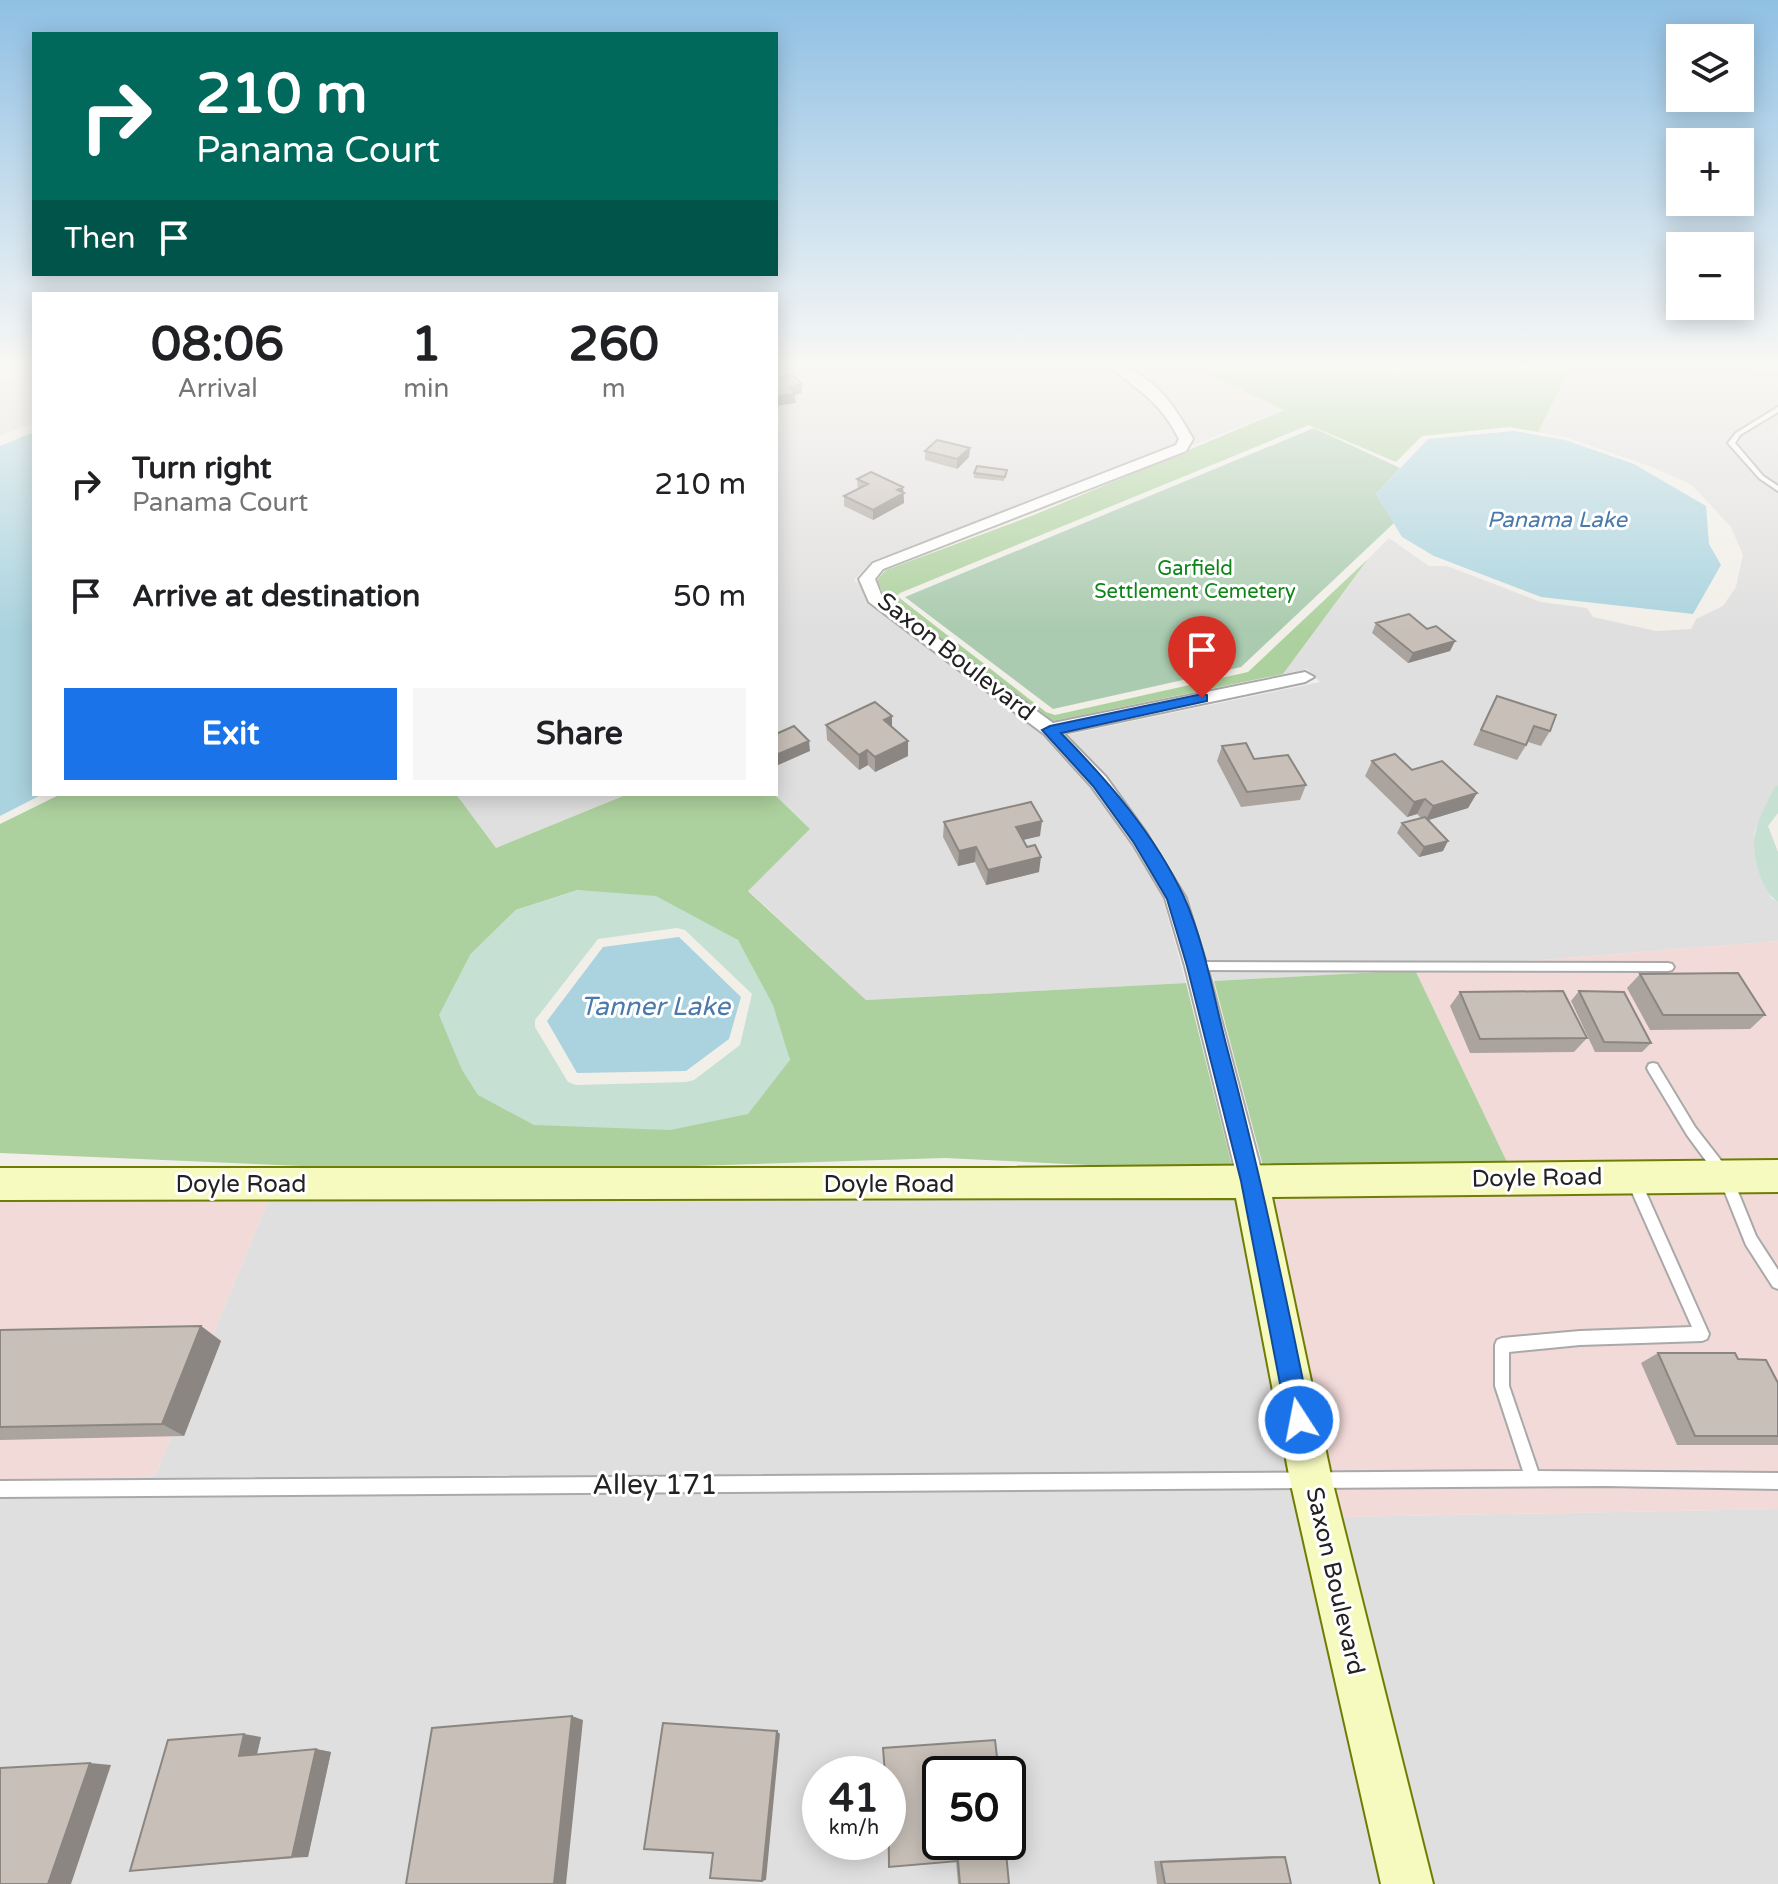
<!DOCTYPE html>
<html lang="en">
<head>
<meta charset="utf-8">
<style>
	body { margin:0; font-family:"Varela Round",sans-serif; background:#f6f6f6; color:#202124; height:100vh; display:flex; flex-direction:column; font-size:30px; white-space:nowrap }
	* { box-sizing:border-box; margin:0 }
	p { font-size:26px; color:#757577 }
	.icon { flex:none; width:44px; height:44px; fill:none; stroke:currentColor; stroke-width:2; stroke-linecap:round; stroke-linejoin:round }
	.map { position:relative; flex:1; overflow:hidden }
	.drawer { position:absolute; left:32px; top:292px; width:746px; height:504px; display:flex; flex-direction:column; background:#fff; border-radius:0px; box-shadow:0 4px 20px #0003 }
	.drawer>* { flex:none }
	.hud { position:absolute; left:32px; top:32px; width:746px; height:244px; border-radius:0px; box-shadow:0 4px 20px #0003; background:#00695c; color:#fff; overflow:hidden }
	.tools { position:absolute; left:1666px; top:24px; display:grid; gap:16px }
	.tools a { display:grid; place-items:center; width:88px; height:88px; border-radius:0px; background:#fff; box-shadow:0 4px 20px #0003; font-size:40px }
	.speed { position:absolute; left:802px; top:1756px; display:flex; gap:16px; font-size:40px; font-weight:700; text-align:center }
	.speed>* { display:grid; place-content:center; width:104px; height:104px; border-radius:50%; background:#fff; box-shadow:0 4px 20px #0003; line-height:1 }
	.speed small { font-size:20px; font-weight:400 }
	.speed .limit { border:4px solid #111; border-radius:12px; background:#fff; color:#111 }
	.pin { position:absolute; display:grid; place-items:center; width:68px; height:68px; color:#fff; margin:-82px -34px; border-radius:50% 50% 50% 0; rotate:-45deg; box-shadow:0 0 8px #0007 }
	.pin .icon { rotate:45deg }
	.me { position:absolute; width:88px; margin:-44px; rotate:349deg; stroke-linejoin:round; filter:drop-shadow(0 0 6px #0008) }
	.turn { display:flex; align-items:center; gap:28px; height:168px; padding:0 32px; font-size:36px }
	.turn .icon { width:104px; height:104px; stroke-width:2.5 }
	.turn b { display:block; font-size:56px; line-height:68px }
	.then { display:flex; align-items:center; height:76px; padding:0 32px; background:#0003; gap:16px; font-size:30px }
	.eta { display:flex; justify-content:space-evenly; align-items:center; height:136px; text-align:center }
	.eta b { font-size:48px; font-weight:700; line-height:56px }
	.primary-button { display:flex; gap:16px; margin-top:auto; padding:16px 32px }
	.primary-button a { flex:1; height:92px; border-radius:0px; background:#1a73e8; color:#fff; font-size:32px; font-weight:700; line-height:92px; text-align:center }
	.primary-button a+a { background:#f6f6f6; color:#202124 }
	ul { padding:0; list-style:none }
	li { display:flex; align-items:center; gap:24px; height:112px; padding:0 32px }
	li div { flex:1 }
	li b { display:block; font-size:30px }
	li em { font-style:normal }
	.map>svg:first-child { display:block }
	.residential { fill:#e0dfdf; fill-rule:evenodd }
	.commercial { fill:#f2dad9 }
	.forest { fill:#add19e; fill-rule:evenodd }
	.wetland { fill:#c6e0d4; fill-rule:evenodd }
	.cemetery { fill:#aacbaf }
	.water { fill:#aad3df }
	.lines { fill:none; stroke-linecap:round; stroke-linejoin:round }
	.lane-casing { stroke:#a9a9a9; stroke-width:4 }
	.street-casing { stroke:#a9a9a9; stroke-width:4 }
	.secondary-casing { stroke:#707d05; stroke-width:4 }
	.lane { fill:#fff; fill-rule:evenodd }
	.street { fill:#fff; fill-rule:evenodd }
	.secondary { fill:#f7fabf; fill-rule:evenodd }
	.wall { fill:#aba49e }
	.shaded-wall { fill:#8b8681 }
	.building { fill:#c7bfb8; stroke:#8b8681; stroke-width:2 }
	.route { fill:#1a73e8; stroke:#114b97; stroke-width:2 }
	.labels { text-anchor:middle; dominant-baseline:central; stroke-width:6; stroke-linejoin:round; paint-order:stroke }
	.far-park-label { font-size:20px; fill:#0c8416; stroke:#fff }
	.far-water-label { font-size:22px; font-style:italic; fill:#4a7aab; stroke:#fff }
	.street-label { font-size:24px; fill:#222; stroke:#fff }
	.water-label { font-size:26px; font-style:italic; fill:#4a7aab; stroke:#fff }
	.near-street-label { font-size:28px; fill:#222; stroke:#fff }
</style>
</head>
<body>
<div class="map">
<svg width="1778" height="1884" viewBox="0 0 1778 1884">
	<rect width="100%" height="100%" fill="#f2efe9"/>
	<path class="residential" d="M34 367V423L0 435V382Z
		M776 367H1104L1135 382 1163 410 1177 438 1173 445 872 561 854 580 859 584 868 602 1041 734 1088 784 1129 841 1163 899 1186 983 866 1000 748 890 810 829 774 794Z
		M1125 367H1193L1285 409 1191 446 1194 439 1179 410 1147 379Z
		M1568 373 1778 375V785L1774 787 1754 833 1771 898 1778 902V941L1415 970 1214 981 1189 899 1152 837 1109 780 1067 735 1320 682 1307 669 1283 674 1368 559 1389 538 1429 566H1447L1541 602 1587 608 1593 617 1656 631 1691 629 1696 619 1723 606 1736 587 1743 555 1731 527 1692 485 1652 467 1568 438 1538 432Z
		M456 794H628L496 848Z
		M1238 1196 1383 1884H0V1485L155 1476 269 1199ZM820 1774H888V1842H820ZM940 1774H1008V1842H940Z
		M1778 1509V1884H1431L1339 1517Z"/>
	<path class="commercial" d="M1778 941V1161L1508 1164 1415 970Z
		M1778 1192V1509L1339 1517 1272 1196Z
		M0 1199H269L155 1476 0 1485Z"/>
	<path class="forest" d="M1193 367H1377L1397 375 1419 367H1778V375L1568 373 1538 432 1509 427 1422 436 1396 462 1309 425 900 593 897 596 1046 712 1055 715 1248 672 1368 559 1283 674 1053 721 885 597 877 580 886 570 1034 515 1284 410Z
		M61 794H456L496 848 628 794H774L810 829 748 891 866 1000 1186 983 1232 1166H1108L945 1158 662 1167 349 1168 0 1153V824ZM578 890 738 940 790 1060 534 1125 470 955 516 910Z
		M1415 970 1508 1164 1263 1166 1214 981Z"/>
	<path class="wetland" d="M1778 785V813L1768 826 1778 852V902C1760 890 1750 850 1756 830 1760 815 1768 801 1774 787Z
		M578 890 656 896 738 940 773 1005 790 1060 748 1114 670 1130 534 1125 478 1095 462 1070 439 1015 470 955 516 910ZM677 928 685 930 752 994 740 1045 694 1080 686 1082 576 1085 568 1082 535 1027V1020L598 939Z"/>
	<path class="cemetery" d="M1314 428 1400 468 1376 494 1394 523 1241 667 1053 709 905 597Z"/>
	<path class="water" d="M1514 431 1565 440 1634 464 1706 506 1709 544 1721 565 1693 614 1541 597 1434 556 1402 537 1376 494 1428 439Z
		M34 432V794H43L0 816V446Z
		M679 937 741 997 729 1039 686 1071 577 1073 547 1021 603 947Z"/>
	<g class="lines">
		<defs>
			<path id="lane" d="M1778 407V412L1740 435 1735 443 1763 476 1778 486V491L1759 478 1728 443 1736 433Z
				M1196 962 1668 963 1672 964 1674 967 1672 970 1668 971 1196 970 1192 969 1190 966 1192 963Z
				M1653 1063 1657 1064 1695 1127 1730 1172 1756 1236 1778 1270V1289L1773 1287 1746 1245 1720 1180 1687 1135 1649 1072 1647 1068 1649 1064Z
				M1634 1175 1639 1177 1709 1334 1707 1339 1702 1341 1580 1345 1509 1352V1386L1538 1471 1778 1473V1489L1605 1486 0 1497V1481L1523 1471 1495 1386V1345L1497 1340 1502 1338 1580 1331 1692 1327 1627 1181 1629 1177Z"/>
			<path id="street" d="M1111 367C1150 367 1176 408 1193 439L1186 451 883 569 875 579 882 597 1053 723 1305 672 1314 677 1305 682 1063 733 1106 777 1147 834 1186 898 1207 966 1264 1181 1260 1189 1251 1193 1242 1189 1238 1181 1185 966 1165 898 1133 844 1092 787 1044 734 869 602 859 579 873 563 1176 445 1179 439C1159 400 1142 394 1111 367Z"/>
			<path id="secondary" d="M1778 1160V1192L1272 1197 1332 1480 1433 1884H1381L1290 1480 1236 1198 0 1200V1168H996Z"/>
		</defs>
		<use href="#lane" class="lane-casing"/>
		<use href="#street" class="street-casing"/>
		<use href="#secondary" class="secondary-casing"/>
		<use href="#lane" class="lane"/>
		<use href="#street" class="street"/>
		<use href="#secondary" class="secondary"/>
	</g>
	<path class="wall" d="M970 448 969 457 957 469 925 460V451Z
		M1007 470 1004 481 974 478V473Z
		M857 479 903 487 904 503 873 520 844 506V496L858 489Z
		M1376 623 1427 629 1455 641 1450 651 1408 663 1372 633Z
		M1497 696 1550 731 1541 746 1528 742 1517 760 1473 745Z
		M892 716V727L908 756 875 772 868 765 859 770 827 740 826 725Z
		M1222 746 1254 759 1306 785 1300 800 1241 807 1217 761Z
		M1372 761 1477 793 1468 808 1429 820 1443 851 1419 857 1397 833 1402 823 1421 818 1417 814 1407 817 1365 776Z
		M944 822 1040 836 1023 840 1039 872 986 885 975 862 958 866 943 837Z
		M1640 974 1765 1015 1750 1029 1650 1030 1627 988Z
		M1579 991 1651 1043 1642 1052H1595L1571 1001Z
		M1460 992 1587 1038 1574 1052 1470 1053 1450 1006Z
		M201 1326 221 1341 184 1436 0 1440V1330Z
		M1658 1353 1738 1359 1778 1383V1445H1677L1641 1363Z
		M261 1737 257 1754 316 1749 331 1752 308 1857 130 1871Z
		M888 1774 1009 1884H958L956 1861Z
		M1274 1856 1285 1857 1291 1884H1157L1154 1861Z"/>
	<path class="shaded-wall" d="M802 384V393L795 395 796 403 776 406V397L789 387Z
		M970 448 969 457 957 469V459Z
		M903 487 904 503 873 520V510L897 490Z
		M1455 641 1450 651 1408 663 1413 653Z
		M892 716V731L884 720Z
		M809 741 810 751 776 766V755Z
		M908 741V756L875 772V757Z
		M867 750 868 765 859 770V755Z
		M1477 793 1468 808 1425 821 1433 806Z
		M1425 799 1417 814 1407 817 1414 802Z
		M1042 821 1040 836 1014 842 1016 827Z
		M1448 841 1443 851 1419 857 1424 847Z
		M976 847 975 862 958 866 959 851Z
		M1041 857 1039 872 986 885 988 870Z
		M201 1326 221 1341 184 1436 162 1424Z
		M572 1716 583 1720 566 1884H554Z
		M777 1731 780 1734 766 1880 762 1881Z
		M244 1734 261 1737 256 1758 239 1756Z
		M316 1749 331 1752 308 1857H292Z
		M90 1763 111 1765 71 1884H48Z"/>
	<path class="building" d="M792 375 802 384 789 387 795 393 776 397V378Z
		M937 440 970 448 957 459 925 451Z
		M977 466 1007 470 1005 477 974 473Z
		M871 472 903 487 897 490 904 493 873 510 844 496 868 484 857 479Z
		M1409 614 1427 629 1436 626 1455 641 1413 653 1376 623Z
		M1497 696 1556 715 1550 731 1534 726 1526 745 1481 730Z
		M875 702 892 716 884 720 908 741 875 757 867 750 859 755 826 725Z
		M794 726 809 741 776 755V734Z
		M1246 743 1254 759 1288 755 1306 785 1247 792 1222 746Z
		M1395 754 1412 770 1442 761 1477 793 1433 806 1425 799 1414 802 1372 761Z
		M1031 802 1042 821 1016 827 1027 847 1035 845 1041 857 988 870 976 847 959 851 944 822Z
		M1425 817 1448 841 1424 847 1402 823Z
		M1738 973 1765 1015H1663L1640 974Z
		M1563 991 1587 1038 1480 1039 1460 992Z
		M1579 991 1624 992 1651 1043 1604 1042Z
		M201 1326 162 1424 0 1427V1330Z
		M1658 1353H1735L1738 1359 1766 1360 1778 1383V1436H1695Z
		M572 1716 554 1884H406L432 1728Z
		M663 1723 777 1731 762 1881 710 1878 713 1853 644 1849Z
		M244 1734 239 1756 316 1749 292 1857 130 1871 168 1740Z
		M995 1740 999 1774H940V1842H1005L1009 1884H960L958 1861 889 1867 888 1774H885L883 1748Z
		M90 1763 48 1884H0V1768Z
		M1285 1857 1291 1884H1165L1161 1862Z"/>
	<linearGradient id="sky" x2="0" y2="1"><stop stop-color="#8fc0e4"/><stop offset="0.58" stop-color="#f9f8f5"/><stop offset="1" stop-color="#f9f8f5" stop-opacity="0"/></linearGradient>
	<rect width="1778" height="631" fill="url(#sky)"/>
	<path class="route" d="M1202 694 1207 695V701L1061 733C1108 781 1155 835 1184 897 1205 944 1214 999 1227 1048 1260 1172 1286 1296 1311 1420L1308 1429 1299 1433 1290 1429 1287 1420 1241 1181 1187 966 1167 899 1134 843 1093 786 1042 730 1050 726Z"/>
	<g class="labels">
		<g class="far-park-label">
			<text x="1195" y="569">Garfield<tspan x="1195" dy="23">Settlement Cemetery</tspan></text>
		</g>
		<g class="far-water-label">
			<text x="1557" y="520">Panama Lake</text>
		</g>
		<g class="street-label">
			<text transform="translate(956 657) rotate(38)">Saxon Boulevard</text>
			<text transform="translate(1537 1178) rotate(-1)">Doyle Road</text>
			<text x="241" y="1184">Doyle Road</text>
			<text x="889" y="1184">Doyle Road</text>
			<text transform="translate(1335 1581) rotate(77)">Saxon Boulevard</text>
		</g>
		<g class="water-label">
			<text x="655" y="1006">Tanner Lake</text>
		</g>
		<g class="near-street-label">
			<text x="655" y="1485">Alley 171</text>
		</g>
	</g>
</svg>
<div class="tools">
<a><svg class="icon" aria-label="layers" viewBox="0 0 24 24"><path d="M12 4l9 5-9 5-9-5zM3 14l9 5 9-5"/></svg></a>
<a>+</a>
<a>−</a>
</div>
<div class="speed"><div>41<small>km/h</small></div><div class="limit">50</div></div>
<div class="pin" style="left:1202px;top:698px;background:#d93025"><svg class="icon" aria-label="arrive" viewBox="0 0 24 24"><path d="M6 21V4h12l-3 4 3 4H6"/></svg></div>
<svg class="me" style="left:1299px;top:1420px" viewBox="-20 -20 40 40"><circle r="17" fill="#1a73e8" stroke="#fff" stroke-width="3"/><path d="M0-11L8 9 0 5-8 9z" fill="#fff"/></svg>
<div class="hud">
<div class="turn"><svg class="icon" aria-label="right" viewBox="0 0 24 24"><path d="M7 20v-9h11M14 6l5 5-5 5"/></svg><div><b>210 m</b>Panama Court</div></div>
<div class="then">Then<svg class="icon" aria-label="arrive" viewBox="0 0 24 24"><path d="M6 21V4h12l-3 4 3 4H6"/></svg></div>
</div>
<section class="drawer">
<div class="eta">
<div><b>08:06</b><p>Arrival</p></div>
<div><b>1</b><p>min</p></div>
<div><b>260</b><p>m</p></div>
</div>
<ul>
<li><svg class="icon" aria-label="right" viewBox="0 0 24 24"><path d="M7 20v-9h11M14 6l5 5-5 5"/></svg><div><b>Turn right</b><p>Panama Court</p></div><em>210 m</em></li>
<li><svg class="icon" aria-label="arrive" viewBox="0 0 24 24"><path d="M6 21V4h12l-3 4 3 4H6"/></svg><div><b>Arrive at destination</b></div><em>50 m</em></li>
</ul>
<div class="primary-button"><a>Exit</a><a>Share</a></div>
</section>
</div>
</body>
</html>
